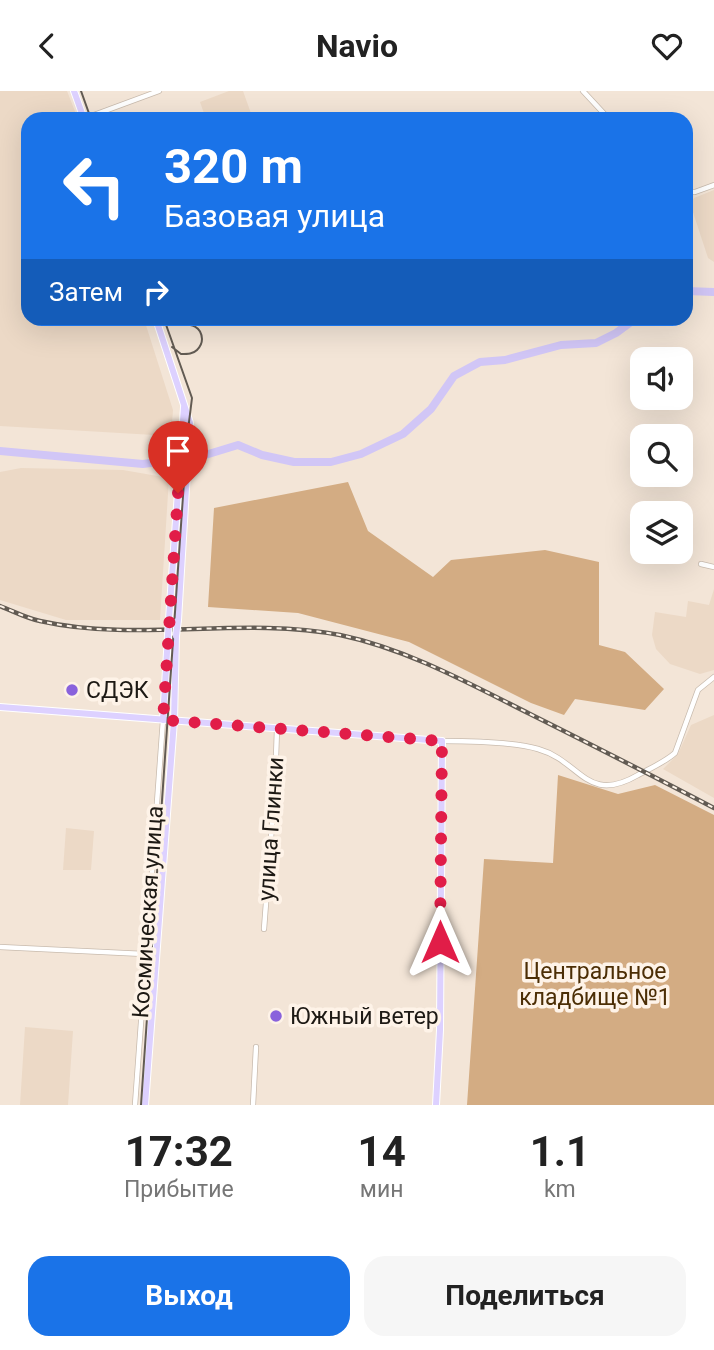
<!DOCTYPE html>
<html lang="ru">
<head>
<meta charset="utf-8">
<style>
	body { margin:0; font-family:Roboto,sans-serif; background:#f6f6f6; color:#222; height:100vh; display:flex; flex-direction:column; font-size:26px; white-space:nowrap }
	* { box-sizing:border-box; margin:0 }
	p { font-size:23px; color:#767676 }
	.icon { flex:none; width:38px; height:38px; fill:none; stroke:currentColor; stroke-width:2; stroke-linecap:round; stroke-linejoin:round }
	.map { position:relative; height:1014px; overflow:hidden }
	.details { display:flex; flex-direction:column; background:#fff; flex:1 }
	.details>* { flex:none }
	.top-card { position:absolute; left:21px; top:21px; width:672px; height:214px; border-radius:21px; box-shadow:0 7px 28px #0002; background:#1a73e8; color:#fff; overflow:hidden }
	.controls { position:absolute; left:630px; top:256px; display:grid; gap:14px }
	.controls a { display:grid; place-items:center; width:63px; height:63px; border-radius:14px; background:#fff; box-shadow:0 7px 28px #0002; font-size:35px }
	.pin { position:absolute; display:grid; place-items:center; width:60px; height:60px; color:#fff; margin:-72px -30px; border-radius:50% 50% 50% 0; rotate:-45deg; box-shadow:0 0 7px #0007 }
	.pin .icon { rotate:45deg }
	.me { position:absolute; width:77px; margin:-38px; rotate:0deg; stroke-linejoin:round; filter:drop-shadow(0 0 5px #0008) }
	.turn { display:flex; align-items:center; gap:24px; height:147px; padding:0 28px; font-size:32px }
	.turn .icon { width:91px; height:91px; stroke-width:2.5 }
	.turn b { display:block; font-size:49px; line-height:60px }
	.then { display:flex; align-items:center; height:66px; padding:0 28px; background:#0003; gap:14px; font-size:26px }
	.eta { display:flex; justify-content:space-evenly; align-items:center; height:119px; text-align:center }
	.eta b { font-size:42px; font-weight:700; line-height:49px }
	.action { display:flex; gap:14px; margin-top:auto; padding:14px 28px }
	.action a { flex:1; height:80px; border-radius:21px; background:#1a73e8; color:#fff; font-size:28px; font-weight:700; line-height:80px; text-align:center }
	.action a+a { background:#f6f6f6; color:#222 }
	header { display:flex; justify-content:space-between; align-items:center; height:91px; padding:0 28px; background:#fff; font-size:32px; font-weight:700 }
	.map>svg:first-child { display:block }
	.built { fill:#ecd9c6 }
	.green { fill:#d3ac83 }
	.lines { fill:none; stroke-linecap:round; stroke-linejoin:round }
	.river { stroke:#d1c6f6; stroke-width:8 }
	.minor-casing { stroke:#c8bbae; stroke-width:6 }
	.major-casing { stroke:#fff; stroke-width:8 }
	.minor { stroke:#fff; stroke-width:4.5 }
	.major { stroke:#ddd1ff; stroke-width:6 }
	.tram { stroke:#625b53; stroke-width:2 }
	.rail-casing { stroke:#625b53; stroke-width:4.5 }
	.rail { stroke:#fef3e8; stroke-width:2; stroke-dasharray:5; stroke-linecap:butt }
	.major-bridge-casing { stroke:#fff; stroke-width:8; stroke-linecap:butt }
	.major-bridge { stroke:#ddd1ff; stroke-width:6 }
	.route { stroke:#e11d48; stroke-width:12; stroke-dasharray:0 21.6 }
	.poi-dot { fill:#8962dc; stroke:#fef3e8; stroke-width:2.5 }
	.labels { text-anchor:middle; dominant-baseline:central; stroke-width:7; stroke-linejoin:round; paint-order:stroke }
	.poi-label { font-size:23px; fill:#1d1914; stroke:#fef3e8; text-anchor:start }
	.street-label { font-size:23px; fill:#1d1914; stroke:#fef3e8 }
	.park-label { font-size:23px; fill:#4c2e05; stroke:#fef3e8 }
</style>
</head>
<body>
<header><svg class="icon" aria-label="back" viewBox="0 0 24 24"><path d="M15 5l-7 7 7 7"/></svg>Navio<svg class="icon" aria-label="heart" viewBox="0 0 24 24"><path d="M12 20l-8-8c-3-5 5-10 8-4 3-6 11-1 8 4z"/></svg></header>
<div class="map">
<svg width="714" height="1014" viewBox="0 0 714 1014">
	<rect width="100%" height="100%" fill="#f3e5d7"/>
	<path class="built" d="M0 0H67L78 28H28V228H144L173 319 171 345 0 335Z
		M229 0H243L253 28H206L200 11Z
		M714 99V171L708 167 690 112 694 107Z
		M21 377 123 379 169 387 160 529H66L0 509V381Z
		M714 498V579L700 583 670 573 656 558 652 544 655 521 686 526 688 510 709 514Z
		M714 624V707L663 678 678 663 691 634Z
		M66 737 94 740 91 779H63Z
		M25 936 73 940 68 1014H20Z"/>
	<path class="green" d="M348 391 368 440 433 486 451 469 545 459 599 471V554L625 561 664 598 645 619 575 608 564 624 531 612 409 551 298 522 208 516 214 417Z
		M558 684 618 703 655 694 714 724V1014H467L484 768 553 772Z"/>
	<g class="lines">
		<path class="river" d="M686 200 714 201
			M0 360 143 373 202 365 238 354 262 364 294 371H331L361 363 403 343 431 318 454 285 480 271 505 269 561 254 596 252 616 242 635 228"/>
		<defs>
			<path id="minor" d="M583 0 609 28
				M83 28 159 0
				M686 101H695L714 94
				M701 473 714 476
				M442 650C468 650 514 651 538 658 581 670 586 714 638 684 651 677 665 671 675 662L698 599 714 586
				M264 838 275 695 277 638
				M0 856 144 863
				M135 1014 163 629
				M253 1014 256 956"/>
			<path id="major" d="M74 0 84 28
				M156 228 190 332 178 529
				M169 528 184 316
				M0 616 442 650 440 939 436 1014
				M163 629 168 544
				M145 1014 174 630 176 545"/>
		</defs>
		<use href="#minor" class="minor-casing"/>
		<use href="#major" class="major-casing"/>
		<use href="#minor" class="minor"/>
		<use href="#major" class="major"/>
		<path class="tram" d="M81 0 91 28
			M165 228C176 236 201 227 202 248 202 252 200 256 197 259 193 263 188 263 181 263L172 256
			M141 1014 187 347 192 307 164 228"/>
		<defs>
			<path id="rail" d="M0 515C13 520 26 527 40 530 138 552 241 525 340 544 407 558 470 593 530 623 592 654 653 685 714 717"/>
		</defs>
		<use href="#rail" class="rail-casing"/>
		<use href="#rail" class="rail"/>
		<defs>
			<path id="major-bridge" d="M168 544 169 528
				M176 545 178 529"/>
		</defs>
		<use href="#major-bridge" class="major-bridge-casing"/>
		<use href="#major-bridge" class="major-bridge"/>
	</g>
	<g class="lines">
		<path class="route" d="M178 402 163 629 442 650 440 851"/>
	</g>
	<g class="poi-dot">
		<circle cx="72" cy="599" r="7"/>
		<circle cx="276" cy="925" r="7"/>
	</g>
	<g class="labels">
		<g class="poi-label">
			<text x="86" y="599">СДЭК</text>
			<text x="290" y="925">Южный ветер</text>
		</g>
		<g class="street-label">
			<text transform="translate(271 738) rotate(-86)">улица Глинки</text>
			<text transform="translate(148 821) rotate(-86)">Космическая улица</text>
		</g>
		<g class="park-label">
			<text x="595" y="880">Центральное<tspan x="595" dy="26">кладбище №1</tspan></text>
		</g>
	</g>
</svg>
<div class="controls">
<a><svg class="icon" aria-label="sound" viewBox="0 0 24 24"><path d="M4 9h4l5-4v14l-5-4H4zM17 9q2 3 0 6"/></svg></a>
<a><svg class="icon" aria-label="search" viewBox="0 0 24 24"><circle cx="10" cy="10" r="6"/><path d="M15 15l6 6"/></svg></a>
<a><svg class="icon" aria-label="layers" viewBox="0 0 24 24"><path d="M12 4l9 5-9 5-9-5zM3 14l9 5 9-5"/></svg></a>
</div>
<div class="pin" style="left:178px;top:402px;background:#d93025"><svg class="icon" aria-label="arrive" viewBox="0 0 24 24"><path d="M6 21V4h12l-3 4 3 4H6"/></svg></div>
<svg class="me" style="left:440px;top:851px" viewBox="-20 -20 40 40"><path d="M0-17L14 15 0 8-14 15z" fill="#e11d48" stroke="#fff" stroke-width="4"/></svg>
<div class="top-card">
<div class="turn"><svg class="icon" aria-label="left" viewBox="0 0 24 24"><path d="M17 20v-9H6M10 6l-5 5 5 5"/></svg><div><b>320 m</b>Базовая улица</div></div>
<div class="then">Затем<svg class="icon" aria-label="right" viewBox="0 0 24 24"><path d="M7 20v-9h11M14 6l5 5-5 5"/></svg></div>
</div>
</div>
<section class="details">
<div class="eta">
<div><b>17:32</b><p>Прибытие</p></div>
<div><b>14</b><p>мин</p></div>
<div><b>1.1</b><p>km</p></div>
</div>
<div class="action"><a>Выход</a><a>Поделиться</a></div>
</section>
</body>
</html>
